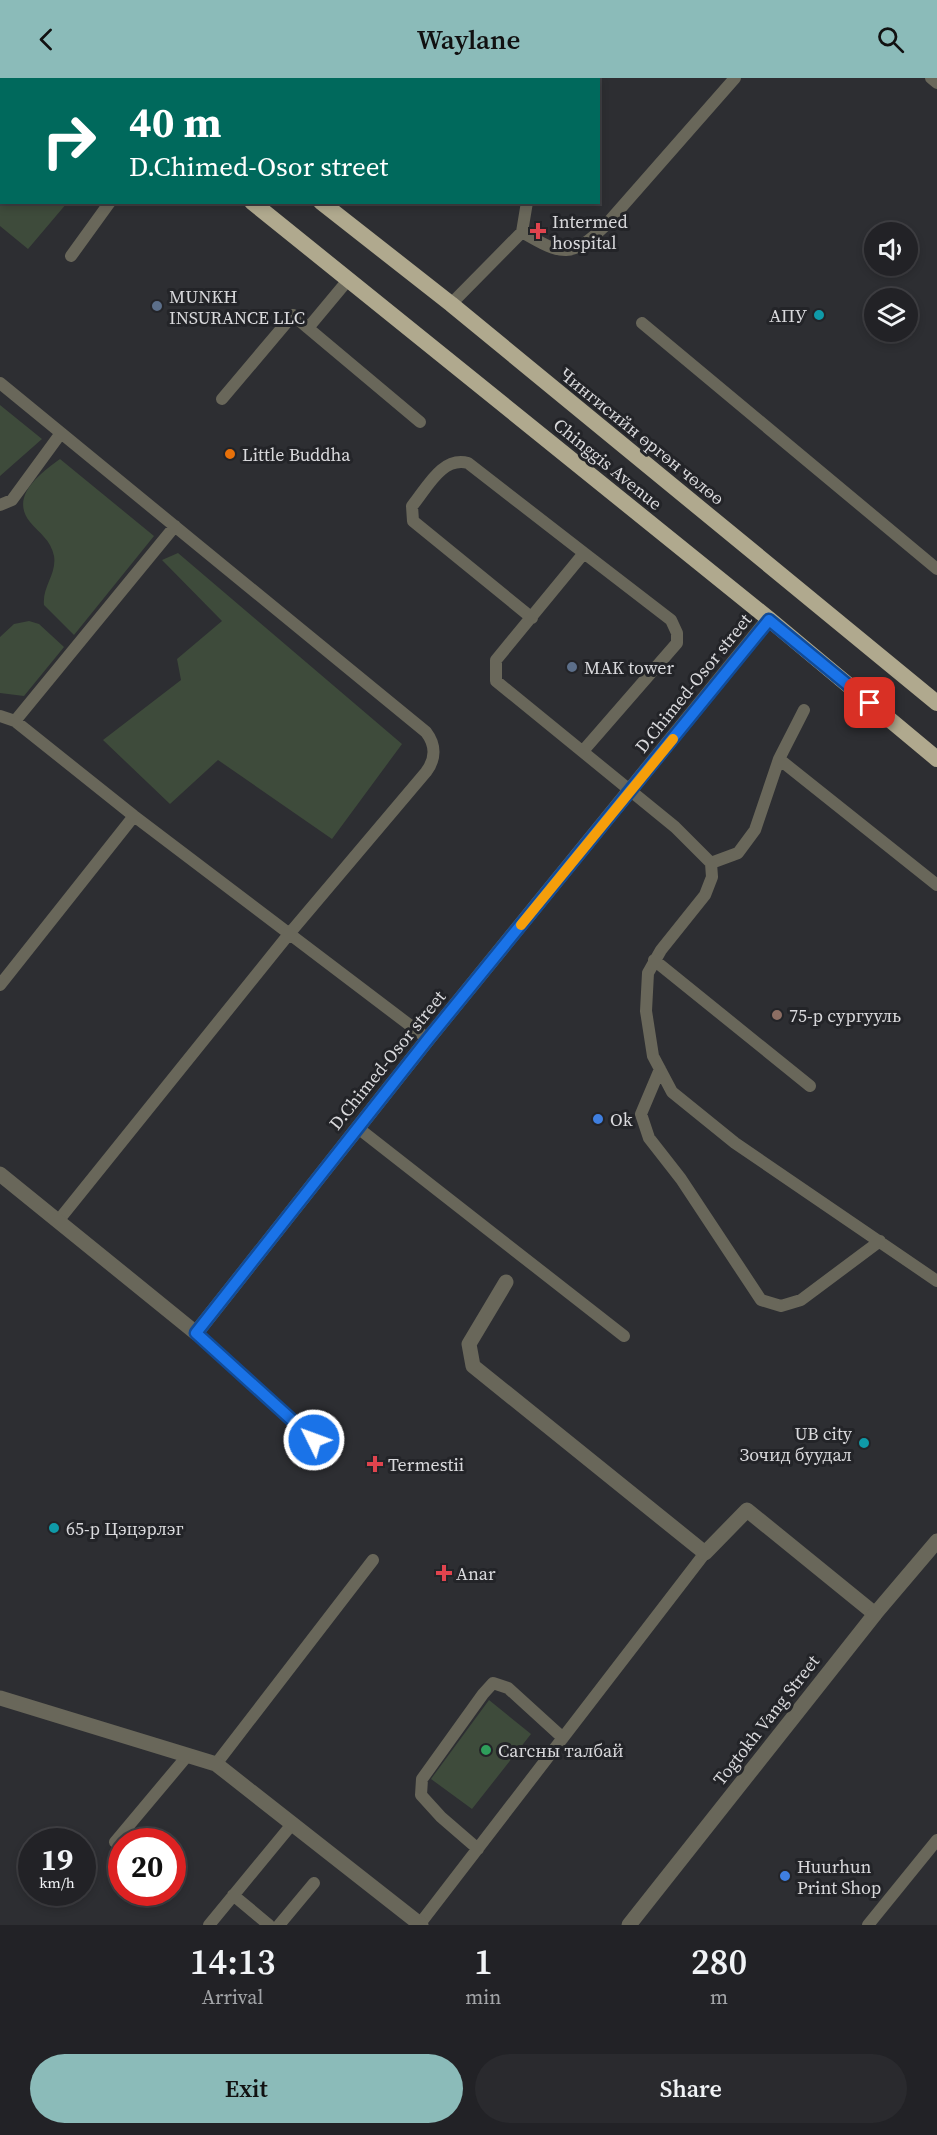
<!DOCTYPE html>
<html lang="en">
<head>
<meta charset="utf-8">
<style>
	body { margin:0; font-family:"Source Serif 4",serif; background:#2a2a2e; color:#f1f3f6; height:100vh; display:flex; flex-direction:column; font-size:22px; white-space:nowrap }
	* { box-sizing:border-box; margin:0 }
	p { font-size:20px; color:#a2a4a7 }
	.icon { flex:none; width:33px; height:33px; fill:none; stroke:currentColor; stroke-width:2; stroke-linecap:round; stroke-linejoin:round }
	.map { position:relative; height:1847px; overflow:hidden }
	.panel { display:flex; flex-direction:column; background:#222226; flex:1 }
	.panel>* { flex:none }
	.top-card { position:absolute; left:0px; top:0px; width:600px; height:126px; box-shadow:0 3px 9px #0003,0 0 0 2px #3f3f43; background:#00695c; color:#fff; overflow:hidden }
	.fabs { position:absolute; left:864px; top:144px; display:grid; gap:12px }
	.fabs a { display:grid; place-items:center; width:54px; height:54px; border-radius:50%; background:#222226; box-shadow:0 3px 9px #0003,0 0 0 2px #3f3f43; font-size:30px }
	.speed { position:absolute; left:18px; top:1750px; display:flex; gap:12px; font-size:30px; font-weight:700; text-align:center }
	.speed>* { display:grid; place-content:center; width:78px; height:78px; border-radius:50%; background:#222226; box-shadow:0 3px 9px #0003,0 0 0 2px #3f3f43; line-height:1 }
	.speed small { font-size:15px; font-weight:400 }
	.speed .limit { border:9px solid #d22; background:#fff; color:#111 }
	.pin { position:absolute; display:grid; place-items:center; width:51px; height:51px; color:#fff; margin:-26px; border-radius:12px; box-shadow:0 3px 9px #0006 }
	.me { position:absolute; width:66px; margin:-33px; rotate:312deg; stroke-linejoin:round; filter:drop-shadow(0 0 4px #0008) }
	.turn { display:flex; align-items:center; gap:21px; height:126px; padding:0 30px; font-size:27px }
	.turn .icon { width:78px; height:78px; stroke-width:2.5 }
	.turn b { display:block; font-size:42px; line-height:51px }
	.eta { display:flex; justify-content:space-evenly; align-items:center; height:102px; text-align:center }
	.eta b { font-size:36px; font-weight:600; line-height:42px }
	.button { display:flex; gap:12px; margin-top:auto; padding:12px 30px }
	.button a { flex:1; height:69px; border-radius:36px; background:#8bbbb9; color:#111; font-size:24px; font-weight:600; line-height:69px; text-align:center }
	.button a+a { background:#2a2a2e; color:#f1f3f6 }
	header { display:flex; justify-content:space-between; align-items:center; height:78px; padding:0 30px; background:#8bbbb9; color:#111; font-size:27px; font-weight:600 }
	.map>svg:first-child { display:block }
	.green { fill:#3e4b3b }
	.lines { fill:none; stroke-linecap:round; stroke-linejoin:round }
	.service { stroke:#69675a; stroke-width:12 }
	.minor { stroke:#69675a; stroke-width:15 }
	.tertiary { stroke:#69675a; stroke-width:15 }
	.trunk { stroke:#b0a98e; stroke-width:16 }
	.route-casing { stroke:#114b97; stroke-width:15 }
	.route { stroke:#1a73e8; stroke-width:10 }
	.slow { stroke:#f59e0b; stroke-width:10 }
	.health-dot { fill:#e0444e; stroke:#232428; stroke-width:2 }
	.service-dot { fill:#5c6f8a; stroke:#232428; stroke-width:2 }
	.culture-dot { fill:#0f9aa8; stroke:#232428; stroke-width:2 }
	.food-dot { fill:#e8710a; stroke:#232428; stroke-width:2 }
	.education-dot { fill:#8d6e63; stroke:#232428; stroke-width:2 }
	.shop-dot { fill:#3f7fe0; stroke:#232428; stroke-width:2 }
	.leisure-dot { fill:#2e9e5b; stroke:#232428; stroke-width:2 }
	.labels { text-anchor:middle; dominant-baseline:central; stroke-width:6; stroke-linejoin:round; paint-order:stroke }
	.poi-label { font-size:18px; fill:#d9d9dc; stroke:#232428; text-anchor:start }
	.street-label { font-size:18px; fill:#d9d9dc; stroke:#232428 }
</style>
</head>
<body>
<header><svg class="icon" aria-label="back" viewBox="0 0 24 24"><path d="M15 5l-7 7 7 7"/></svg>Waylane<svg class="icon" aria-label="search" viewBox="0 0 24 24"><circle cx="10" cy="10" r="6"/><path d="M15 15l6 6"/></svg></header>
<div class="map">
<svg width="937" height="1847" viewBox="0 0 937 1847">
	<rect width="100%" height="100%" fill="#2d2e32"/>
	<path class="green" d="M0 0 8 1 2 2V124L67 125 28 171 0 148Z
		M0 327 42 361 0 398Z
		M60 381 154 458 74 557 44 527C42 509 57 496 54 478 51 462 39 455 30 444 9 418 41 395 60 381Z
		M178 475 402 666 332 761 218 682 170 726 103 662 181 602 177 581 222 543 162 482Z
		M29 543 39 546 64 569 24 618 0 615V559L14 546Z
		M489 1622 531 1656 472 1731 431 1701Z"/>
	<g class="lines">
		<path class="service" d="M333 0 335 2
			M931 0 937 5
			M345 2 346 0
			M522 154C563 178 571 180 605 148L735 0
			M71 178 110 124
			M348 202 308 250 420 344
			M451 226 522 154 527 124
			M642 245 937 491
			M0 305 426 654C436 667 436 681 426 694L289 856 58 1143
			M222 321 293 237 308 250
			M0 427 12 422 61 355
			M532 540 413 443 412 428C427 410 442 378 468 385L584 475 496 582V603L675 749 711 785 712 799 705 817 661 872 648 895 646 933 653 978 672 1014 735 1065 937 1203
			M0 638 15 643 134 738 428 961
			M15 643 175 448
			M583 673 677 565V555L671 542 584 475
			M779 681 937 807
			M711 785 738 775 755 752 779 681 804 632
			M654 882 810 1008
			M0 907 134 738
			M660 991 641 1036 649 1060 681 1101 761 1222 781 1228 801 1222 880 1163
			M358 1050 624 1258
			M196 1255 314 1362
			M216 1686 373 1482
			M115 1764 188 1677
			M478 1771 441 1739 421 1717 422 1701 483 1616 493 1605 508 1610 563 1660
			M233 1817 269 1847
			M209 1847 293 1745
			M279 1847 314 1805
			M419 1847 705 1475
			M868 1847 937 1762"/>
		<path class="minor" d="M0 1096 196 1255 428 961 769 541
			M506 1204 469 1266 473 1288 705 1475 747 1432 875 1536
			M0 1620 216 1686 421 1847"/>
		<path class="tertiary" d="M629 1847 875 1536 937 1463"/>
		<path class="trunk" d="M90 0 92 2
			M159 0 161 2
			M252 124 769 541 937 681
			M321 124 451 226 937 625"/>
	</g>
	<g class="lines">
		<defs>
			<path id="route" d="M314 1362 196 1255 428 961 769 542 870 625"/>
		</defs>
		<use href="#route" class="route-casing"/>
		<use href="#route" class="route"/>
		<path class="slow" d="M521 847 673 661"/>
	</g>
	<g class="health-dot">
		<path d="M535 144h6v6h6v6h-6v6h-6v-6h-6v-6h6z"/>
		<path d="M372 1377h6v6h6v6h-6v6h-6v-6h-6v-6h6z"/>
		<path d="M441 1486h6v6h6v6h-6v6h-6v-6h-6v-6h6z"/>
	</g>
	<g class="service-dot">
		<circle cx="157" cy="228" r="6"/>
		<circle cx="572" cy="589" r="6"/>
	</g>
	<g class="culture-dot">
		<circle cx="819" cy="237" r="6"/>
		<circle cx="864" cy="1365" r="6"/>
		<circle cx="54" cy="1450" r="6"/>
	</g>
	<circle class="food-dot" cx="230" cy="376" r="6"/>
	<circle class="education-dot" cx="777" cy="937" r="6"/>
	<g class="shop-dot">
		<circle cx="598" cy="1041" r="6"/>
		<circle cx="785" cy="1798" r="6"/>
	</g>
	<circle class="leisure-dot" cx="486" cy="1672" r="6"/>
	<g class="labels">
		<g class="poi-label">
			<text x="552" y="143">Intermed<tspan x="552" dy="21">hospital</tspan></text>
			<text x="169" y="218">MUNKH<tspan x="169" dy="21">INSURANCE LLC</tspan></text>
			<text x="807" y="237" text-anchor="end">АПУ</text>
			<text x="242" y="376">Little Buddha</text>
			<text x="584" y="589">MAK tower</text>
			<text x="789" y="937">75-р сургууль</text>
			<text x="610" y="1041">Ok</text>
			<text x="852" y="1355" text-anchor="end">UB city<tspan x="852" dy="21">Зочид буудал</tspan></text>
			<text x="388" y="1386">Termestii</text>
			<text x="66" y="1450">65-р Цэцэрлэг</text>
			<text x="456" y="1495">Anar</text>
			<text x="498" y="1672">Сагсны талбай</text>
			<text x="797" y="1788">Huurhun<tspan x="797" dy="21">Print Shop</tspan></text>
		</g>
		<g class="street-label">
			<text transform="translate(642 358) rotate(39)">Чингисийн өргөн чөлөө</text>
			<text transform="translate(608 386) rotate(39)">Chinggis Avenue</text>
			<text transform="translate(693 605) rotate(-51)">D.Chimed-Osor street</text>
			<text transform="translate(387 982) rotate(-51)">D.Chimed-Osor street</text>
			<text transform="translate(766 1642) rotate(-52)">Togtokh Vang Street</text>
		</g>
	</g>
</svg>
<div class="fabs">
<a><svg class="icon" aria-label="sound" viewBox="0 0 24 24"><path d="M4 9h4l5-4v14l-5-4H4zM17 9q2 3 0 6"/></svg></a>
<a><svg class="icon" aria-label="layers" viewBox="0 0 24 24"><path d="M12 4l9 5-9 5-9-5zM3 14l9 5 9-5"/></svg></a>
</div>
<div class="speed"><div>19<small>km/h</small></div><div class="limit">20</div></div>
<div class="pin" style="left:870px;top:625px;background:#d93025"><svg class="icon" aria-label="arrive" viewBox="0 0 24 24"><path d="M6 21V4h12l-3 4 3 4H6"/></svg></div>
<svg class="me" style="left:314px;top:1362px" viewBox="-20 -20 40 40"><circle r="17" fill="#1a73e8" stroke="#fff" stroke-width="3"/><path d="M0-11L8 9 0 5-8 9z" fill="#fff"/></svg>
<div class="top-card">
<div class="turn"><svg class="icon" aria-label="right" viewBox="0 0 24 24"><path d="M7 20v-9h11M14 6l5 5-5 5"/></svg><div><b>40 m</b>D.Chimed-Osor street</div></div>
</div>
</div>
<section class="panel">
<div class="eta">
<div><b>14:13</b><p>Arrival</p></div>
<div><b>1</b><p>min</p></div>
<div><b>280</b><p>m</p></div>
</div>
<div class="button"><a>Exit</a><a>Share</a></div>
</section>
</body>
</html>
